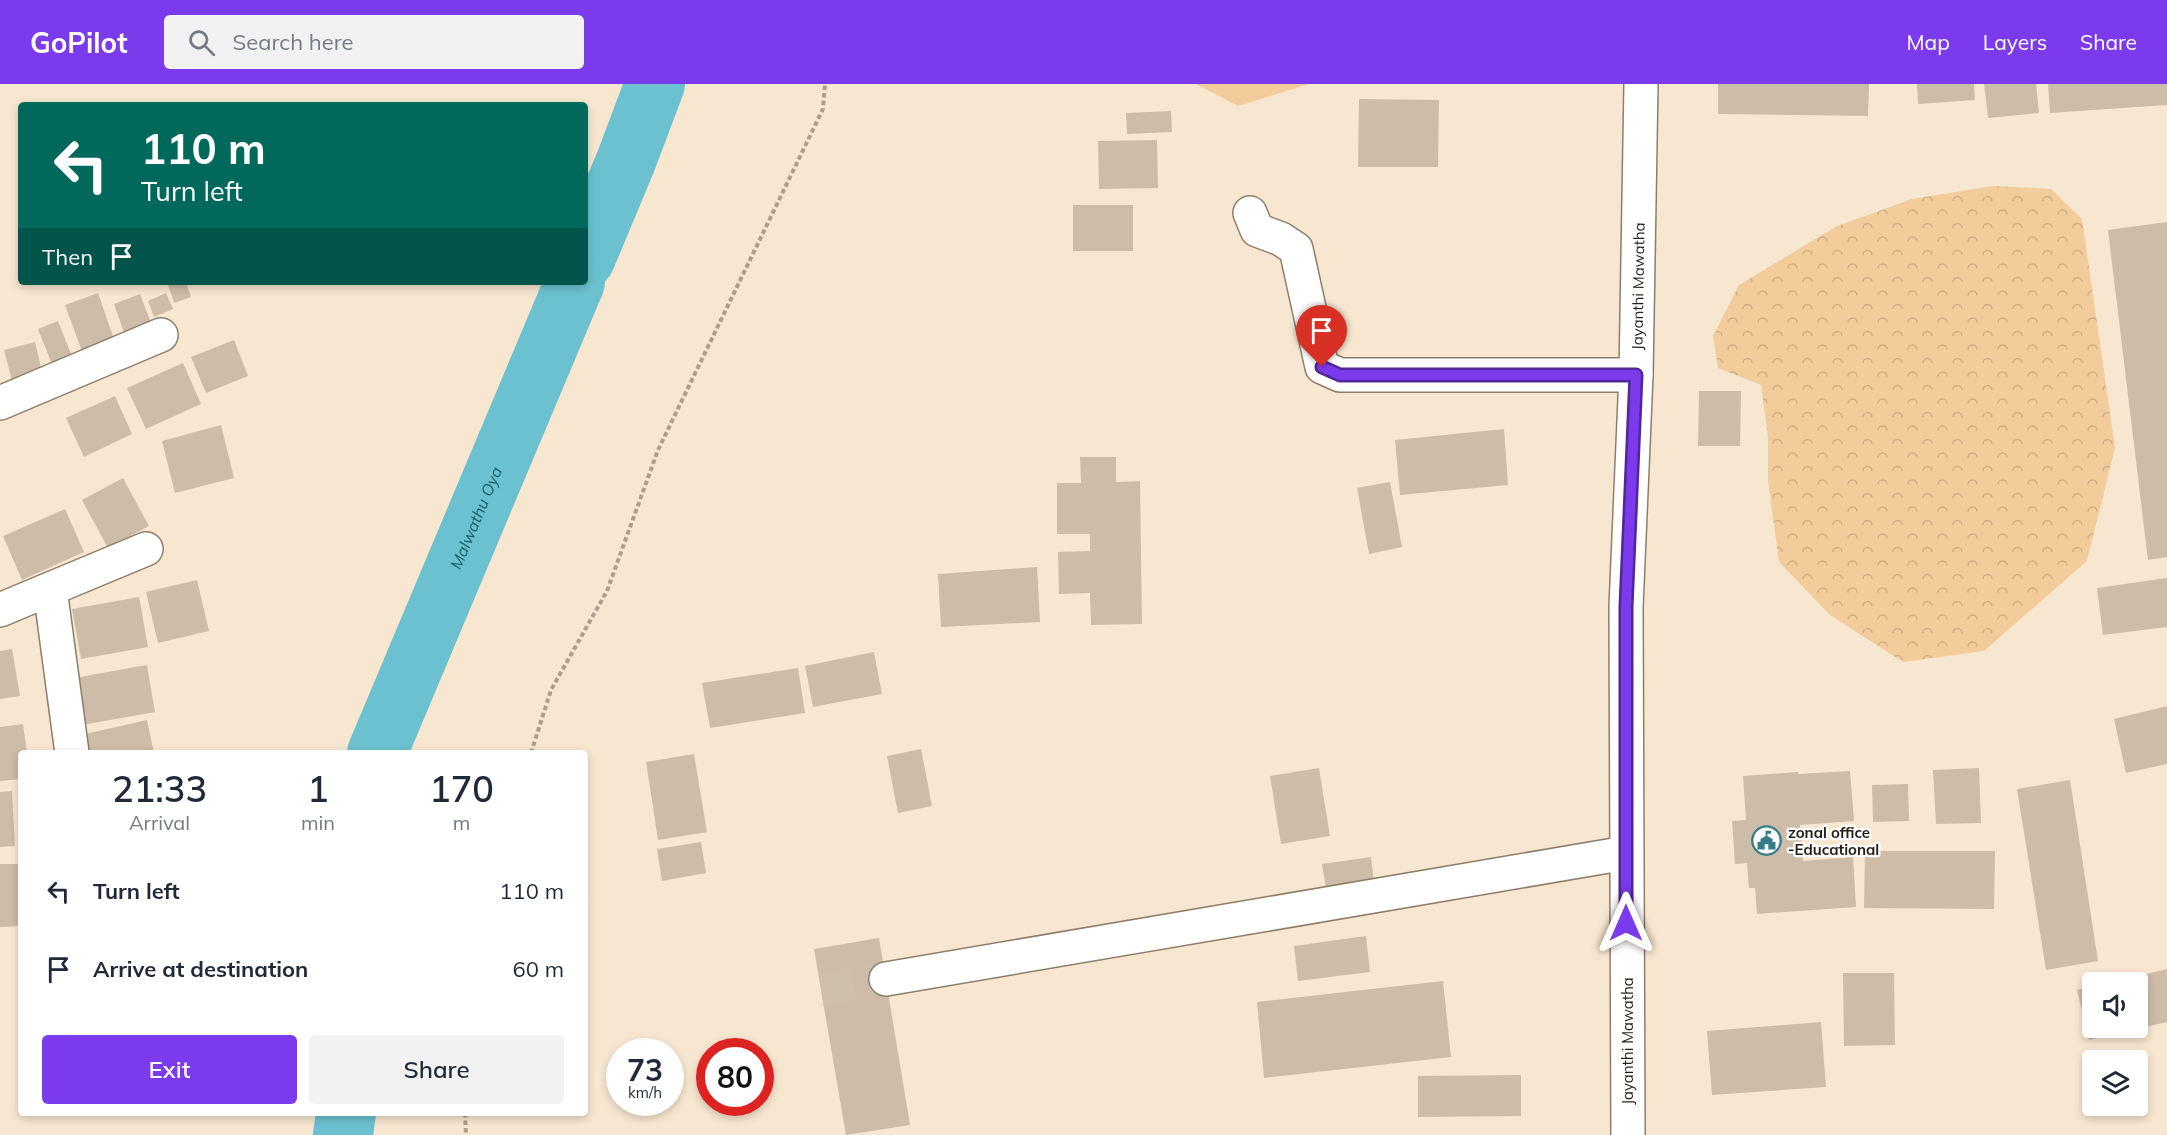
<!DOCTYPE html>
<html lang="en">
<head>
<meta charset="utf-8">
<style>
	body { margin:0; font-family:Mulish,sans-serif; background:#f2f2f3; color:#1f2937; height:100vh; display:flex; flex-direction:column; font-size:22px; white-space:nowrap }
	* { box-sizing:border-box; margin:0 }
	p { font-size:20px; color:#747a83 }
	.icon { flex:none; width:33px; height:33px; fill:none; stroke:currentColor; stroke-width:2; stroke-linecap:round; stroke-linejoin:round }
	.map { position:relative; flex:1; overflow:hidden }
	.side { position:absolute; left:18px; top:666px; width:570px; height:366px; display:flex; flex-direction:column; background:#fff; border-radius:6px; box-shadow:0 3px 9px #0003 }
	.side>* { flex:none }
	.hud { position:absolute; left:18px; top:18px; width:570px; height:183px; border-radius:6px; box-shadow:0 3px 9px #0003; background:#00695c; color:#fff; overflow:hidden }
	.controls { position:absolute; left:2082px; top:888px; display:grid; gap:12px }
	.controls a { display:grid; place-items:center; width:66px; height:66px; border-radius:6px; background:#fff; box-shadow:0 3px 9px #0003; font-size:30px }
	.speed { position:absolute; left:606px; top:954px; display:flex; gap:12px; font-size:30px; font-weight:700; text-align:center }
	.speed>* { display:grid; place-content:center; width:78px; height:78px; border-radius:50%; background:#fff; box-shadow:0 3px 9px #0003; line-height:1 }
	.speed small { font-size:15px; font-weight:400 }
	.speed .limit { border:9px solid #d22; background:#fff; color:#111 }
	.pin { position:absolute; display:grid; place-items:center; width:51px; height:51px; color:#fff; margin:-62px -26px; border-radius:50% 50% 50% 0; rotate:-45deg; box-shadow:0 0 6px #0007 }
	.pin .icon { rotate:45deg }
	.me { position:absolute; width:66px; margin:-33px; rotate:0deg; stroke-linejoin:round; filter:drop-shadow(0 0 4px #0008) }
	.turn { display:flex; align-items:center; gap:21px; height:126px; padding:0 24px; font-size:27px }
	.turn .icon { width:78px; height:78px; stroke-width:2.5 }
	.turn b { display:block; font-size:42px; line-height:51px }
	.then { display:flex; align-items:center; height:57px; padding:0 24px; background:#0003; gap:12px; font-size:22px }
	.eta { display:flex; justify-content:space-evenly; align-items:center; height:102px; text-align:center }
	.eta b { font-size:36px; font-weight:600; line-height:42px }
	.action { display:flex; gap:12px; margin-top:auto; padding:12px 24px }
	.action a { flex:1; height:69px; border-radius:6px; background:#7c3aed; color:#fff; font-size:24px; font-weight:600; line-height:69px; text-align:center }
	.action a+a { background:#f2f2f3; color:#1f2937 }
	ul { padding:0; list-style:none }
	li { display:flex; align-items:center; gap:18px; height:78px; padding:0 24px }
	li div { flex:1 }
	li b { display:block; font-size:22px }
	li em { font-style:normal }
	header { display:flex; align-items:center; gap:36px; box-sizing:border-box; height:84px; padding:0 30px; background:#7c3aed; color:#fff }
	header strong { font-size:28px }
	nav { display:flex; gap:33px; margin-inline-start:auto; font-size:21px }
	.search { width:420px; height:54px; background:#f2f2f3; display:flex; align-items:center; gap:15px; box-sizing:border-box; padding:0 21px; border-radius:6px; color:#747a83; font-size:22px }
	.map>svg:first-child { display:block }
	.grass { fill:#f2cc9b }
	.park { fill:url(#park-crowns) }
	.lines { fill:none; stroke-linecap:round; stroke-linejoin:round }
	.river { stroke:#6bc1cf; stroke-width:60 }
	.building { fill:#cdbca7 }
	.minor-tunnel { stroke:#cebfab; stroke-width:33; stroke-dasharray:33 16; stroke-linecap:butt }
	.minor-casing { stroke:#8d7e6a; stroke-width:36 }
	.highway-casing { stroke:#8d7e6a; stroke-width:36 }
	.path { stroke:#ab9e8c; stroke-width:4; stroke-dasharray:4.5 3; stroke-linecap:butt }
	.minor { stroke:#fff; stroke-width:33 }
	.highway { stroke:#fff; stroke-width:33 }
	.route-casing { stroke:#51269a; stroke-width:15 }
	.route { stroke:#7c3aed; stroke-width:10 }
	.labels { text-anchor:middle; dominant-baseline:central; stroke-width:4.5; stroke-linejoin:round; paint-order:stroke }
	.street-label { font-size:15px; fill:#251e16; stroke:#fff }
	.poi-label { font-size:15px; font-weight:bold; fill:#251e16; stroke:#fff; text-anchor:start }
	.water-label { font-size:16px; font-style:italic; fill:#19606a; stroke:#fff }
</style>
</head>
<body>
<header>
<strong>GoPilot</strong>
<div class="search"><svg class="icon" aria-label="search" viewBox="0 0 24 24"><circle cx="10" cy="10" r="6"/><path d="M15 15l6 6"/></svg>Search here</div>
<nav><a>Map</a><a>Layers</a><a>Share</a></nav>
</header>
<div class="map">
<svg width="2167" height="1051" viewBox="0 0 2167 1051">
	<defs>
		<pattern id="park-crowns" width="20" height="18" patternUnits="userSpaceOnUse" patternTransform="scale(1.5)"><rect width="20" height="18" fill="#f2cc9b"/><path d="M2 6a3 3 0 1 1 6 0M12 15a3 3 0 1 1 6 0" fill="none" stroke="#cfaf85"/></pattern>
	</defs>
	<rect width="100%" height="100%" fill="#f8e7d0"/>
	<path class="grass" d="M1196 0H1309L1238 22Z"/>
	<path class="park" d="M1993 102 2051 105 2082 135 2115 364 2087 477 1984 567 1903 578 1830 531 1779 478 1768 397V353L1761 301 1718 284 1713 252 1739 201 1837 142 1912 115Z"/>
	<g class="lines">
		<g class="river">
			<path d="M585 175 626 77 655 0"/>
			<path id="s1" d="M377 669 575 198"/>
			<path d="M343 1051 346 1029"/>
		</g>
	</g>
	<path class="building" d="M1718 0H1869L1868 32 1718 30Z
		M1917 0H1974L1975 16 1918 20Z
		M1984 0H2036L2039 29 1988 34Z
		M2048 0H2167V21L2050 29Z
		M1359 15 1439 16 1438 83H1358Z
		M1171 27 1172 48 1127 50 1126 29Z
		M1157 56 1158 104 1099 105 1098 57Z
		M1073 121H1133V167H1073Z
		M2167 138V473L2148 476 2108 146Z
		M167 198H186L191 213 174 219Z
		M98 209 116 261 84 273 65 221Z
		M166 209 173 225 154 233 148 217Z
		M140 210 153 244 126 254 114 220Z
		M58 237 73 275 53 283 38 245Z
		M234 256 248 292 206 309 191 273Z
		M35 258 42 288 12 297 4 266Z
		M183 279 201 320 146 345 127 304Z
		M1699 307H1741L1740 362H1698Z
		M115 312 132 350 84 373 66 334Z
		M221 341 234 394 175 409 162 357Z
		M1504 345 1508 401 1400 411 1395 356Z
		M1080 373H1116V398L1140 397 1142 540 1091 541 1090 509 1059 510 1058 468 1090 467V450H1057V399H1081Z
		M123 394 149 442 108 464 82 416Z
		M1390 398 1402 463 1369 470 1357 404Z
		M65 425 84 468 22 496 3 452Z
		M1037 483 1040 538 941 543 938 490Z
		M2167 494V543L2103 551 2097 504Z
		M197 496 209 547 158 559 146 508Z
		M139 513 148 563 81 575 72 525Z
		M12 565 20 612 0 615V567Z
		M874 568 882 610 813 623 805 582Z
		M147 581 155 628 82 641 74 594Z
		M798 584 805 629 710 644 702 599Z
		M2167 622V680L2126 689 2114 635Z
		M147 636 154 669H89L85 650Z
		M23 640 27 669H21V695L0 697V643Z
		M921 665 932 722 898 729 887 672Z
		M694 670 707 748 658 756 646 678Z
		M1319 684 1330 752 1281 760 1270 692Z
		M1979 684 1981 739 1936 740 1933 686Z
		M1850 687 1854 737 1800 741 1803 777 1853 773 1856 823 1757 830 1755 804H1749L1747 779 1735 780 1732 737 1746 736 1743 692 1798 688V690Z
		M2070 696 2098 877 2046 886 2017 705Z
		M1908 700 1909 737 1873 738 1872 701Z
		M12 707 15 762 0 763V708Z
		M701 758 706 789 662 797 657 765Z
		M1865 767H1995L1994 825 1864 824Z
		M1371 773 1374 798 1326 805 1322 780Z
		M0 780H21V842L0 843Z
		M1366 852 1370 888 1298 897 1294 862Z
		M879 854 910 1041 846 1051 814 865Z
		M2167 885V938L2089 956 2077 906 2092 902V944H2138V898H2113Z
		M1843 889H1894L1895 961 1844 962Z
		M1443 897 1451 973 1264 994 1257 918Z
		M1821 938 1826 1003 1712 1011 1707 947Z
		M1521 991V1032L1418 1033V992Z"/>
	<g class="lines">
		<path class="minor-tunnel" d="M821 906 886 895"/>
		<defs>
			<path id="minor" d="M1250 129 1257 146 1281 155 1296 165 1322 283 1340 291H1636
				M0 319 161 251
				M50 505 146 465
				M0 526 50 505 72 669
				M886 895 1626 769"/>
			<g id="highway">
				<path id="s2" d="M1628 1051 1626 523 1636 291 1641 0"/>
			</g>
		</defs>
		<use href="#minor" class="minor-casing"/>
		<use href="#highway" class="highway-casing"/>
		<path class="path" d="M531 669 551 606 607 507 658 366 823 25 825 0
			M465 1029 466 1051"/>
		<use href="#minor" class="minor"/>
		<use href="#highway" class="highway"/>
	</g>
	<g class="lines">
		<defs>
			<path id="route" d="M1322 283 1340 291H1636L1626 523V839"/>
		</defs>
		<use href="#route" class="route-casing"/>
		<use href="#route" class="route"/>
	</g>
	<defs>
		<symbol id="civic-ring" viewBox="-11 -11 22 22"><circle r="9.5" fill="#fff" stroke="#367d88" stroke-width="1.5"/><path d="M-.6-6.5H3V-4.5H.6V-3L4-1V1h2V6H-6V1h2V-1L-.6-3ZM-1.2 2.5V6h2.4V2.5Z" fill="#367d88"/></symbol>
	</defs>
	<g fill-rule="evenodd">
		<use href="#civic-ring" x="1750" y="740" width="33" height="33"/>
	</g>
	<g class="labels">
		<g class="street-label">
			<text stroke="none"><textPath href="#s2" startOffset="849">Jayanthi Mawatha</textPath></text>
			<text transform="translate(1627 957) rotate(-90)">Jayanthi Mawatha</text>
		</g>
		<g class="poi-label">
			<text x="1788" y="748">zonal office<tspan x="1788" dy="17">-Educational</tspan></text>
		</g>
		<g class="water-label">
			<text stroke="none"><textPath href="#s1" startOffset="255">Malwathu Oya</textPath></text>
		</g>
	</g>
</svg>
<div class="controls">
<a><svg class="icon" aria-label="sound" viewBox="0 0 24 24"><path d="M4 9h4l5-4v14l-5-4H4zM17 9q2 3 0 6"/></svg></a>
<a><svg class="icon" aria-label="layers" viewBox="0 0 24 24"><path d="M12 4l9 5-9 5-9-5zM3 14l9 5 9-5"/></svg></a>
</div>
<div class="speed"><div>73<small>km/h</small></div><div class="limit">80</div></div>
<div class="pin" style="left:1322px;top:283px;background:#d93025"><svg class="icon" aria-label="arrive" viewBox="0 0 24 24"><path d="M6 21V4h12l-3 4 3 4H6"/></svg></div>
<svg class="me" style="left:1626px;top:839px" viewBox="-20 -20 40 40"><path d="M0-17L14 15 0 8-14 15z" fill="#7c3aed" stroke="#fff" stroke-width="4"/></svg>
<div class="hud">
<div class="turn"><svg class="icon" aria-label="left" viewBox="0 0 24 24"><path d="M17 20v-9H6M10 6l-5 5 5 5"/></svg><div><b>110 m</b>Turn left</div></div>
<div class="then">Then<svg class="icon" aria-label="arrive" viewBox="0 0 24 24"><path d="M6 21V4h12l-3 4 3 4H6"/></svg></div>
</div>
<section class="side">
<div class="eta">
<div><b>21:33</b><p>Arrival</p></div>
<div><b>1</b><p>min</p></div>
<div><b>170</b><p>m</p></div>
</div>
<ul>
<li><svg class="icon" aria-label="left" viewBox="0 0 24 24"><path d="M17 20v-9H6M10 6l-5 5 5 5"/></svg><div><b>Turn left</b></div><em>110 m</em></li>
<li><svg class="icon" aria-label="arrive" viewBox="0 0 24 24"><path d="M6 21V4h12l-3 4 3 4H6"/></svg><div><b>Arrive at destination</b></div><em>60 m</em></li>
</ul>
<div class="action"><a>Exit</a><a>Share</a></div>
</section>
</div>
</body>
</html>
